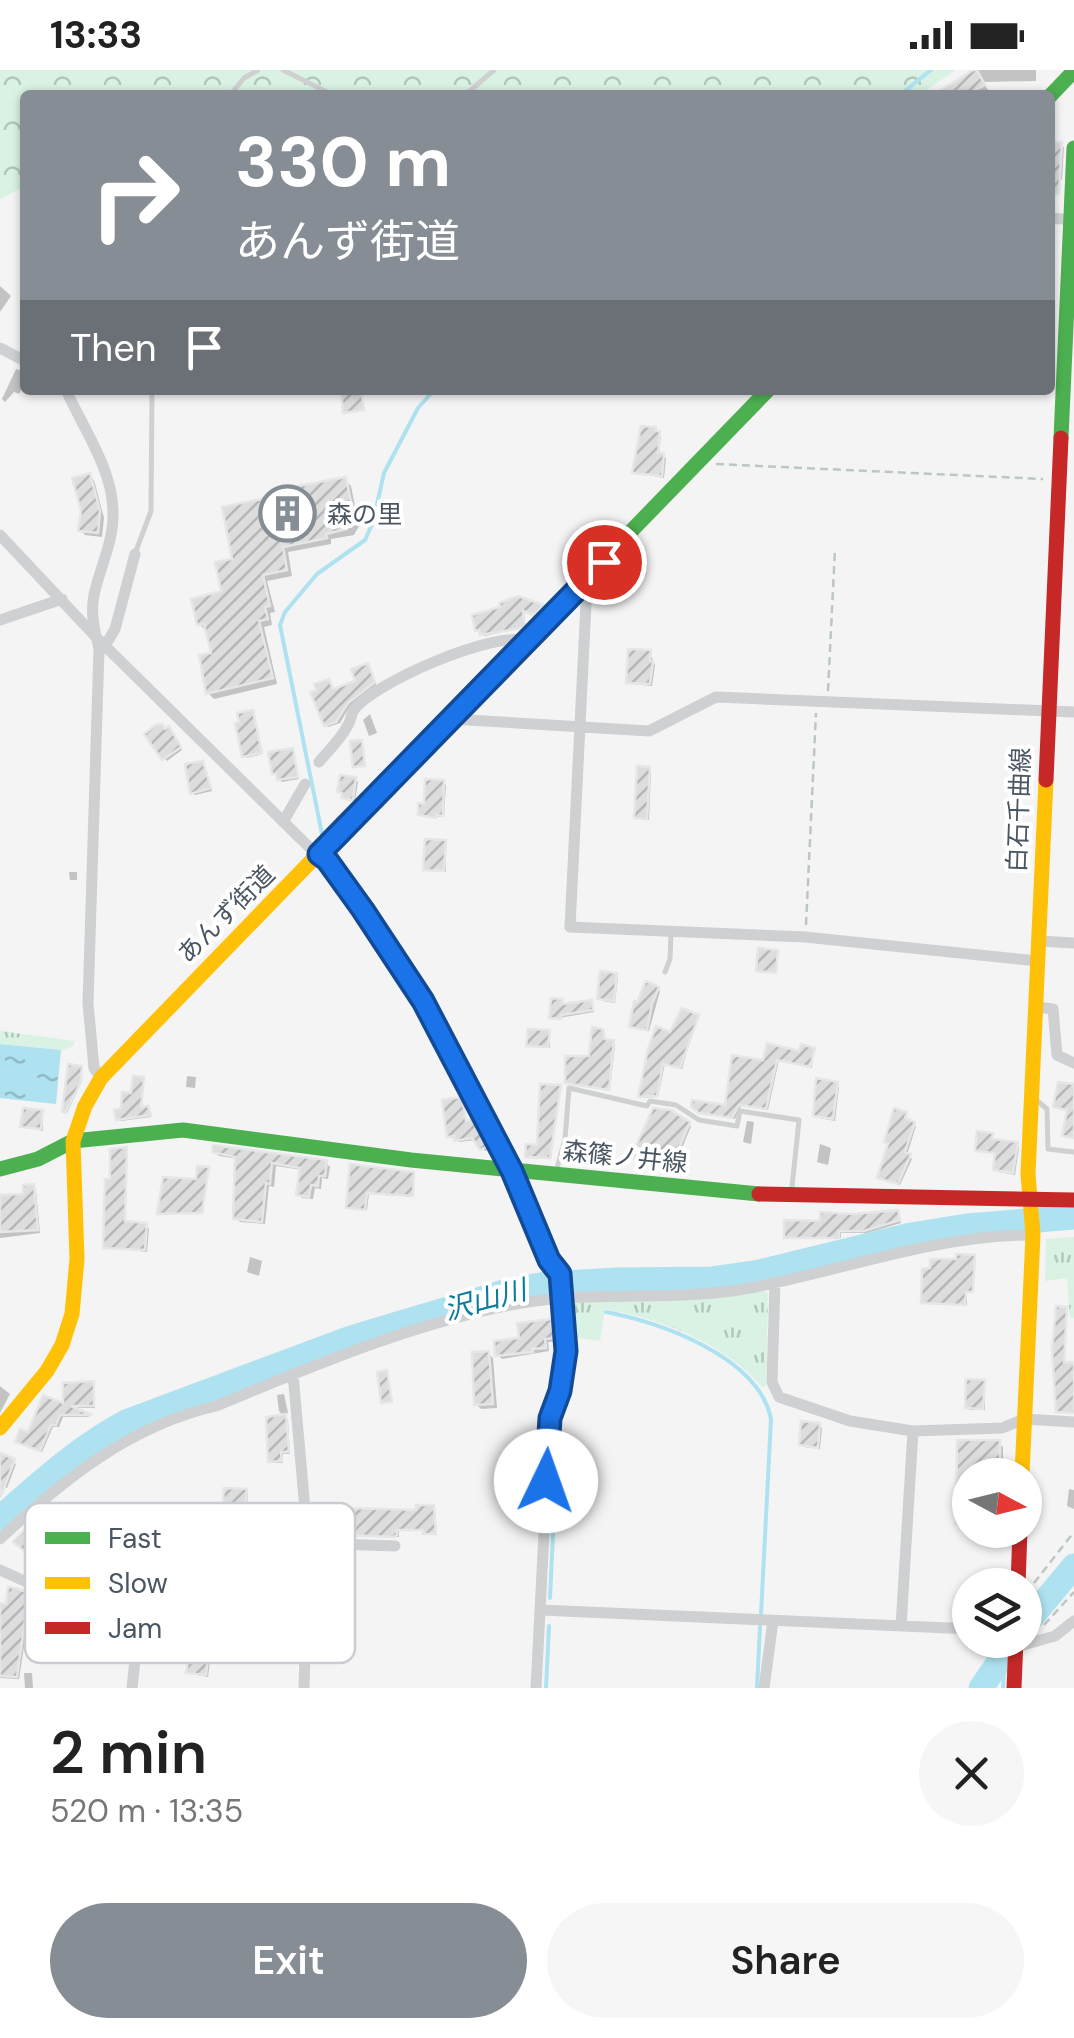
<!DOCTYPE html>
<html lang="en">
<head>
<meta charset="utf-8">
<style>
	body { margin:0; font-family:"DM Sans","Noto Sans JP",sans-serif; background:#f6f6f6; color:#222; height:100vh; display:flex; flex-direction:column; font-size:38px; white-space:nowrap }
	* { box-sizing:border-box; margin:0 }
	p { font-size:32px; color:#767676 }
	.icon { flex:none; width:55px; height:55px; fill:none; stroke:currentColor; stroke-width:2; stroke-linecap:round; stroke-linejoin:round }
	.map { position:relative; height:1618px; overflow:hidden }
	.details { display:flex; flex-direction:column; background:#fff; flex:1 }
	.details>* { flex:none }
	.top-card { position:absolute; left:20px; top:20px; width:1035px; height:305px; border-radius:10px; box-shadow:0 2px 8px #0004; background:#868d94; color:#fff; overflow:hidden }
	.needle { width:65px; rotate:97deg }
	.buttons { position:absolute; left:952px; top:1388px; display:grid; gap:20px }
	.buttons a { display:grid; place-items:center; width:90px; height:90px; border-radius:50%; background:#fff; box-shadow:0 2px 8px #0004; font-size:50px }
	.pin { position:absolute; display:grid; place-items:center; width:85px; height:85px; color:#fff; margin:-42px; border:5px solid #fff; border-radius:50%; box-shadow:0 2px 10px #0007 }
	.me { position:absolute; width:110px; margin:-55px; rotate:3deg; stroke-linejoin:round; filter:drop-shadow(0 0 8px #0008) }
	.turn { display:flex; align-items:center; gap:35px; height:210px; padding:0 50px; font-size:45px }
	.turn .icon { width:130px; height:130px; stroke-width:2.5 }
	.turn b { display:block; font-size:70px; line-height:85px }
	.then { display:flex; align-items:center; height:95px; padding:0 50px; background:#0003; gap:20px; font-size:38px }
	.round { display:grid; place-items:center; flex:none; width:105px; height:105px; border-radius:52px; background:#f6f6f6 }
	.headline { display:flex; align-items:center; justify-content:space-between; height:170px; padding:0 50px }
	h1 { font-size:60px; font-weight:600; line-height:75px }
	.button { display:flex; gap:20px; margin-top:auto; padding:20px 50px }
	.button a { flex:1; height:115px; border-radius:60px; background:#868d94; color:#fff; font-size:40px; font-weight:600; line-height:115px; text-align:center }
	.button a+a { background:#f6f6f6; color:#222 }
	.status { display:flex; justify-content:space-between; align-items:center; height:70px; padding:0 50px; background:#fff; direction:ltr }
	.status svg { height:28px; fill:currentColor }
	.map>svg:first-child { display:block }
	.grass { fill:url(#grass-tufts) }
	.forest { fill:url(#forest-crowns) }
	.water { fill:url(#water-ripples) }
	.shadow { fill:#0003 }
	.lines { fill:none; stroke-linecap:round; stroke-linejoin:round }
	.stream { stroke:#aee2f0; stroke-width:4 }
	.river { stroke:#aee2f0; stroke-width:25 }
	.building { fill:url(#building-hatch); stroke:#e5e6e7; stroke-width:2.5 }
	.path { stroke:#bcc7c4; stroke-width:2.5; stroke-dasharray:8 5; stroke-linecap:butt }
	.lane { stroke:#ced0d2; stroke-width:5 }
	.street { stroke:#ced0d2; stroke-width:11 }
	.fast { stroke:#4caf50; stroke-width:15 }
	.slow { stroke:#ffc107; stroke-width:15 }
	.jam { stroke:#c62828; stroke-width:15 }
	.route-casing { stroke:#114b97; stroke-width:25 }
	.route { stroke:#1a73e8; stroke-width:18 }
	.labels { text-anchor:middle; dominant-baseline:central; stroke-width:8; stroke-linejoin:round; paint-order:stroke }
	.poi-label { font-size:25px; fill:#4a5661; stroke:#fff; text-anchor:start }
	.street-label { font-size:25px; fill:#4a5661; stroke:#fff }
	.water-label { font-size:28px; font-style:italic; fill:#0c7c9b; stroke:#fff }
	.key { fill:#fff; stroke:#c9ccd0; stroke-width:2.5 }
	.key-label { font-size:28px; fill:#4a5661 }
</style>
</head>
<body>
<div class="status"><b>13:33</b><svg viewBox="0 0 49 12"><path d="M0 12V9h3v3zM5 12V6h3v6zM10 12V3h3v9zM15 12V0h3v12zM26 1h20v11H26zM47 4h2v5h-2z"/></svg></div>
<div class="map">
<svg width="1074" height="1618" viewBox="0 0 1074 1618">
	<defs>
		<pattern id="grass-tufts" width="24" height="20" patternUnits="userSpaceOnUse" patternTransform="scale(2.5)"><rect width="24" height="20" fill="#d9f2e3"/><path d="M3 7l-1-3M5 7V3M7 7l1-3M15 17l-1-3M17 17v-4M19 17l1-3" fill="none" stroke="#b2c7bb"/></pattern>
		<pattern id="forest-crowns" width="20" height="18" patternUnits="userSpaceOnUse" patternTransform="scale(2.5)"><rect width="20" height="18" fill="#d9f2e3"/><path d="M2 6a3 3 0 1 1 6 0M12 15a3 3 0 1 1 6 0" fill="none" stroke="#b2c7bb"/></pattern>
		<pattern id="water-ripples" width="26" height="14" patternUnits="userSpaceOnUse" patternTransform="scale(2.5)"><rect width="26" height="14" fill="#aee2f0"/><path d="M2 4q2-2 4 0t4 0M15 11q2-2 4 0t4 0" fill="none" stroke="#90bac6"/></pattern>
		<pattern id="building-hatch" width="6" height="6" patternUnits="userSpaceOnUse" patternTransform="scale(2.5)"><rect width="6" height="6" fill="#ddddde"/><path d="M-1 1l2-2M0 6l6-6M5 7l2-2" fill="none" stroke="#b5b6b7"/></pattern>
	</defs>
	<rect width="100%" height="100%" fill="#f4f4f4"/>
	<path class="grass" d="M0 961 75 971 72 977 61 980 0 974Z
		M1074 1167V1248H1070L1067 1208 1045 1211 1046 1169Z
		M764 1221 768 1223 766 1316 762 1317C726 1274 659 1248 605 1239L600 1271 570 1267 568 1236 581 1231Z"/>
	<path class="forest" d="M0 0H956L919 25H25V116L0 129Z"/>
	<path class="water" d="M0 974 61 980 56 1034 0 1028Z"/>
	<path class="shadow" d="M979 0H1036V11L983 12 988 20 978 25H937Z
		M1050 74 1064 77 1062 110 1050 109Z
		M0 216 11 226 0 242Z
		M16 299 25 302V312L19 324 14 322 5 332 2 329Z
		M655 360 661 366 659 385 666 388 664 408 634 402Z
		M89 406 94 410 104 448 102 467 85 465 81 460Z
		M345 410 351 416 359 456 354 465 331 469V474L288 482 292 506 267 511 275 542 270 543 272 555 264 557 277 614 214 629 208 623 214 585 206 560 199 554 224 523 261 432 267 441 293 436Z
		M518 529 544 538 537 546 523 541 526 556 485 566 477 560Z
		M650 583 655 595 652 616 632 614 629 612Z
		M370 598 376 615 350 636 340 653 328 657 326 655 334 622 358 612Z
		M253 643 263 684 247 688 245 685Z
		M370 644 377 663 369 666 363 650Z
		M171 662 182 680 167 691 147 664Z
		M292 681 299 709 282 712 274 703Z
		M202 693 212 721 195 725 192 723Z
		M649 700 651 702 649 750 640 749 637 747Z
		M355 710 358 712 355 731 346 730 340 721Z
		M443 712 446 715 444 747H423L420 744Z
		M445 772 446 802 428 801 426 799Z
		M69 802H77V810H70Z
		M616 906 618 908 615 933 602 931 599 928Z
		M658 919 660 921 649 961 634 958 632 956Z
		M562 932 563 937 591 933 594 942 553 949Z
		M697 947 682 999 665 994 658 1027 642 1028 672 965Z
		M602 961 606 972 615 975 610 1020 570 1015 567 1012 591 989Z
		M549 963 550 978 528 976Z
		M813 980 812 998 779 990 768 1040 741 1036 735 1049 704 1044 696 1039 727 1038 765 992Z
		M81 998V1014L67 1043 65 1042Z
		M187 1006 196 1007 195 1018 186 1017Z
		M143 1010 142 1039 149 1041 151 1047 121 1051 119 1049Z
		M837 1014 839 1017 835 1051 819 1048 816 1045Z
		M560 1018 551 1089 530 1088 527 1086 540 1078Z
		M461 1030 467 1054 475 1053 489 1079 485 1081 476 1070 459 1072 449 1066Z
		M42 1043 43 1061 23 1056Z
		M906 1044 907 1052 916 1056 907 1085 912 1089 900 1115 880 1108Z
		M747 1051 754 1052 751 1074 743 1072Z
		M688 1054 691 1056 674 1098 655 1090 653 1096 636 1089Z
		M992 1066 994 1071 1019 1077 1015 1105 998 1102 995 1100 997 1084 977 1080Z
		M820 1074 831 1078 828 1095 817 1092Z
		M126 1080V1154L149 1158 147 1182 105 1177 113 1112Z
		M215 1082 326 1093 330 1097 328 1109 322 1108 321 1119 315 1118 313 1129 302 1128 298 1124 302 1100 276 1096 274 1117 269 1116 265 1154 240 1152 236 1148 238 1089 219 1086Z
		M353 1097 413 1104 414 1127 369 1124 367 1140 350 1139Z
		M207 1100 203 1144 160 1143 198 1112Z
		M33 1117 36 1120 40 1163 0 1168V1124L26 1126Z
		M897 1143 901 1153 867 1163H841V1168L834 1169 786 1167 853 1146Z
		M250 1187 262 1191 259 1206 247 1202Z
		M974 1188V1223H967V1235L924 1232Z
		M552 1252 556 1256 558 1271 548 1272 549 1281 502 1289 498 1285Z
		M488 1284 493 1288 497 1338 481 1339 476 1334Z
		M984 1312 985 1340H970L967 1337Z
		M93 1314 95 1338H69L90 1347H63L59 1357H53L42 1382 20 1373Z
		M0 1316 10 1324 0 1343Z
		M284 1324 288 1343 282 1344 288 1350 290 1384H283V1393H273L270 1391 284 1347 279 1341 277 1325Z
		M819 1355 822 1358 820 1379 804 1377 801 1374Z
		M960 1372H998L1003 1377V1405H970V1458L959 1453Z
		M0 1386 16 1394 7 1418 0 1416Z
		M1069 1419 1074 1420V1439L1067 1436Z
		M246 1421 248 1424 246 1458 220 1456 217 1454Z
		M433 1438 437 1465 425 1461H399V1467L328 1466 325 1451 318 1449 419 1443Z
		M34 1454 51 1469 35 1488 17 1472Z
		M1002 1460V1466H988L983 1461Z
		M0 1535 59 1539 62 1543V1548L29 1544 19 1609 0 1608Z
		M208 1582 211 1584 208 1607 191 1604 189 1602Z
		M24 1603H32L33 1618H25Z"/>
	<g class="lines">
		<path class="stream" d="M900 25 931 0
			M322 764 280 555 285 542 317 504 365 470 373 452 384 403 418 338 434 320
			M606 1242C660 1252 759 1287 771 1349L761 1544
			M550 1528 558 1357
			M546 1618 549 1556
			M757 1618 760 1557
			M1003 1618 1005 1583"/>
		<path class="river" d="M0 1448C40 1413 79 1377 126 1352L351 1268 511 1220 546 1214 616 1210 712 1209 755 1203 911 1165 967 1156 1074 1147
			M1025 1555 1074 1496
			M981 1618 1014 1570"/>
	</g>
	<path class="building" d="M973 0H977L985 15 966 25H933Z
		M1050 72H1062L1059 124H1050Z
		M341 320H361L364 340 343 343Z
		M641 356 656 357V361H660L658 383H664L662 406 632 403Z
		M90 403 100 441 98 463 78 461 81 441 72 408Z
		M346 407 354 448 347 459 326 464 327 468 283 477 287 500 263 505 270 536 265 537 268 549 259 551 273 608 206 624 199 585 211 583 204 554 197 555 191 529 221 521 215 492 232 489 222 437 261 429 263 439 290 434 287 418Z
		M518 526 544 535 534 545 523 541 525 555 522 558 480 565 479 560 475 561 472 545 500 537 499 533Z
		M628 579 651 580 650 590 653 591 650 614 626 613Z
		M368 593 375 612 348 633 336 652 324 656 310 622 316 620 314 614 329 609 333 619 355 611 351 599Z
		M253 640 262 683 242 687 235 653 239 652 237 643Z
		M157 654H162L165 659 169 656 181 677 162 690 144 664Z
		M362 670 365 696 353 697 350 671Z
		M293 678 298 707 277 710 276 704H272L268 682Z
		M203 691 211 718 190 724 185 694Z
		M637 696 650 697 647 749 634 748Z
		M340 705 356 707 353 730 341 728 342 723 337 722Z
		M425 709 444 710 443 746 436 745V748L418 745V733L424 734Z
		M425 769 446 770 444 801 423 800Z
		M758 878 778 880 776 903 756 901Z
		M600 901 617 903 614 931 597 929Z
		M646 911 659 917 652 934 647 960 629 957 634 931 637 932Z
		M551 928 563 929 562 934 592 930 593 940 561 945V949L549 948Z
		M682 938 699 945 680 998 663 994 657 1026 638 1027 648 979 656 956 670 962Z
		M592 957 603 959 605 969 614 970 609 1020 565 1013V986H589Z
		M528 959 550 960 548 977 526 976Z
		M767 973 799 981 801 974 815 978 810 997 777 990 766 1039 739 1035 732 1048 699 1043 691 1037 692 1030 725 1035 732 985 763 990Z
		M68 994 82 996 81 1012 65 1043 62 1042Z
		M133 1006 144 1007 141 1037 148 1036 151 1045 116 1050 114 1040 121 1038 122 1022 131 1023Z
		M816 1008 838 1012 833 1049 813 1046Z
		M1058 1012 1074 1014V1068L1062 1066 1067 1040 1053 1037Z
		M540 1014 561 1015 550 1088 525 1087 526 1074 537 1075Z
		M462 1027 466 1051 473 1048 488 1076 480 1080 472 1068 454 1071V1066L447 1067 442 1030Z
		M23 1038 43 1040 41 1059 20 1057Z
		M653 1038 671 1040 690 1052 671 1097 653 1089 650 1095 631 1087Z
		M894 1038 907 1042 905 1048 915 1052 905 1082 911 1084 898 1114 877 1108 888 1074 884 1072Z
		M977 1061 993 1063 992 1069 1018 1072 1013 1103 993 1100 995 1083 975 1081Z
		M213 1075 327 1090 325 1106H319L318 1116 311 1115 309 1127 296 1125 300 1098 272 1093 270 1114 266 1113 262 1152 233 1149 235 1087 212 1082Z
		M127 1077 125 1151 147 1153 145 1180 103 1178 105 1109H110V1079Z
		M350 1094 414 1102 413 1126 367 1123 365 1140 346 1138Z
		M197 1096 209 1097 202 1143 157 1144 163 1107 196 1109Z
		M34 1114 38 1160 0 1162V1125L23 1124V1115Z
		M898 1140 900 1150 864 1161H839V1167L830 1168H784V1150L820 1151V1142L853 1144Z
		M956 1184 975 1185 973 1222H966L965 1235 921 1233 922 1199 930 1198V1189H956Z
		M1056 1236 1067 1237 1064 1292H1074V1343L1056 1342 1052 1280Z
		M553 1249 555 1268 545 1269 546 1278 532 1279 533 1282 495 1286 494 1271 519 1268 517 1253Z
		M489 1281 493 1334 474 1335 472 1282Z
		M387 1300 392 1332 381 1333 377 1302Z
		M966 1309 985 1310 983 1339 965 1338Z
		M94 1311V1336H71L92 1345H60L56 1355H51L40 1381 15 1372 20 1359 28 1362 43 1325 63 1333V1313Z
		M286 1344 289 1382H281L282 1391 268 1392 266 1347Z
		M801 1351 820 1353 818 1378 799 1375Z
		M957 1370H1000V1405H970V1454H956Z
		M0 1383 15 1389 1 1426H0Z
		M224 1418 247 1419 244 1456 215 1455 216 1442H222Z
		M314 1434 347 1441V1438L416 1440V1435H434L436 1464H423V1460H397V1465L393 1467 323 1464 322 1450H315Z
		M34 1450 51 1465 31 1487 13 1472Z
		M8 1517 16 1518 29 1523 28 1526 60 1537 59 1547 26 1543 17 1607 0 1606V1533L6 1534Z
		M190 1575 209 1580 206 1605 186 1603Z"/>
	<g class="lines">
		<path class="path" d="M716 394 1043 409
			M828 621 835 479
			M806 855 816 643
			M1034 1513 1074 1462
			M1044 1555 1074 1522"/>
		<path class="lane" d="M283 0 333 25
			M230 25 244 8 258 0
			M465 25 494 0
			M136 481 151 441 152 320
			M665 902 670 889 671 864
			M1034 1028 1047 1039 1048 1079 1074 1082
			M556 1102 565 1069 569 1018 647 1036 650 1031 676 1035 699 1050 737 1056 740 1041 799 1050 792 1117"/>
		<path class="street" d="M1050 148 1074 150
			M0 278 25 291
			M66 320C83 358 113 400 113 442 114 471 100 497 94 525 90 544 95 561 99 579L88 933 94 998 101 1008
			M0 465 96 567 310 778 327 790 423 931 512 1101 549 1190 559 1204 566 1281 560 1321 550 1348 536 1618
			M580 516 586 534 570 857 805 867 1038 891
			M0 550 62 529
			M105 576 115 559 135 484
			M451 649 649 661 716 627 1074 642
			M319 692C329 680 341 669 348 655 351 650 351 644 354 640 373 613 495 560 526 571
			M283 752 305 714
			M1039 871 1074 873
			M1037 937 1053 939 1057 985 1074 993
			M775 1212 772 1312 779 1327 850 1351 913 1361 1002 1358 1024 1349 1074 1352
			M293 1304 308 1473 304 1618
			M0 1469C63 1410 129 1356 216 1336 313 1296 413 1253 516 1234 594 1220 674 1232 750 1218 845 1200 935 1165 1033 1165
			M308 1473 395 1476
			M0 1500 138 1562 305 1569
			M541 1540 970 1559
			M901 1556 913 1361
			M1016 1577 1055 1566 1074 1551
			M132 1618 138 1562
			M764 1618 773 1551"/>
		<path class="fast" d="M1050 26 1074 1
			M1061 368 1074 78
			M382 718 768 320
			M0 1099 38 1089 73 1071 183 1060 411 1090 759 1124"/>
		<path class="slow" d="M0 1358 47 1301 62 1275 72 1244 77 1189 73 1071 85 1036 101 1008 382 718
			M1022 1405 1033 1165 1028 1104 1046 710"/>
		<path class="jam" d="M1046 710 1061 368
			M759 1124 1074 1130
			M1018 1515 1020 1460
			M1014 1618 1016 1570"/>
	</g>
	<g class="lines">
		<defs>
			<path id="route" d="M546 1411 550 1348 560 1321 566 1281 560 1204 549 1190 512 1101 423 931 363 840 327 790 319 784 604 492"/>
		</defs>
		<use href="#route" class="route-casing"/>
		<use href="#route" class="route"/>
	</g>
	<defs>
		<symbol id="building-ring" viewBox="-11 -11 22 22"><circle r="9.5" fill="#fff" stroke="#868d94" stroke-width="1.5"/><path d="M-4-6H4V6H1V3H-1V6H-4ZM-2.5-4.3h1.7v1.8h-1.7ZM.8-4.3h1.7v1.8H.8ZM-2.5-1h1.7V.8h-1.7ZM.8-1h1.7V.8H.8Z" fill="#868d94"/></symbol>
	</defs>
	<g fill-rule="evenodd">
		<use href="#building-ring" x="256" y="412" width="63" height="63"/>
	</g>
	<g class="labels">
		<g class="poi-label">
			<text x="327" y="444">森の里</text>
		</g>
		<g class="street-label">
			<text transform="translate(1019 740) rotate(-88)">白石千曲線</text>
			<text transform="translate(226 844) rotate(-45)">あんず街道</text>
			<text transform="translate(625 1087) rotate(6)">森篠ノ井線</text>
		</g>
		<g class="water-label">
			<text transform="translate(485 1230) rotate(-15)">沢山川</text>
		</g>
	</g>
	<rect x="25" y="1433" width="330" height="160" rx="15" class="key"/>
	<rect x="45" y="1462" width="45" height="12" fill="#4caf50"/>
	<rect x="45" y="1507" width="45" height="12" fill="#ffc107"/>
	<rect x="45" y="1552" width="45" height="12" fill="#c62828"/>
	<g class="key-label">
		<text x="108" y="1478">Fast</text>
		<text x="108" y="1523">Slow</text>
		<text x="108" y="1568">Jam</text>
	</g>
</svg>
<div class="buttons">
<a><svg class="needle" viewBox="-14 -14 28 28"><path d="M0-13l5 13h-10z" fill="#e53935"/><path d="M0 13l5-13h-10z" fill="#767676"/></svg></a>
<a><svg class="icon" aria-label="layers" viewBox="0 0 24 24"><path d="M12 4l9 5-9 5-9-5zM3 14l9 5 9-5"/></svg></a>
</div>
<div class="pin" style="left:604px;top:492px;background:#d93025"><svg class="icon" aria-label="arrive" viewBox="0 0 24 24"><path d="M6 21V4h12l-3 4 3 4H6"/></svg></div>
<svg class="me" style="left:546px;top:1411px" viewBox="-20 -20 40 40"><circle r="19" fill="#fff"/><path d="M0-13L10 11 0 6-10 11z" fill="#1a73e8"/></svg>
<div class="top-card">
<div class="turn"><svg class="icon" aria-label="right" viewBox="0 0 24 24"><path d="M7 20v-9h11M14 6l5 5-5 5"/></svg><div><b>330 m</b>あんず街道</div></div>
<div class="then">Then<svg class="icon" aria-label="arrive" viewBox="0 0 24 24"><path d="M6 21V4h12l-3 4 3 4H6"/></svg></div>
</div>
</div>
<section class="details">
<div class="headline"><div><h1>2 min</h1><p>520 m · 13:35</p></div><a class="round"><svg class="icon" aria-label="close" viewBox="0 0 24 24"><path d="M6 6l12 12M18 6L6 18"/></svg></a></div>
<div class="button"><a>Exit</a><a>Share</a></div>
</section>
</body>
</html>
